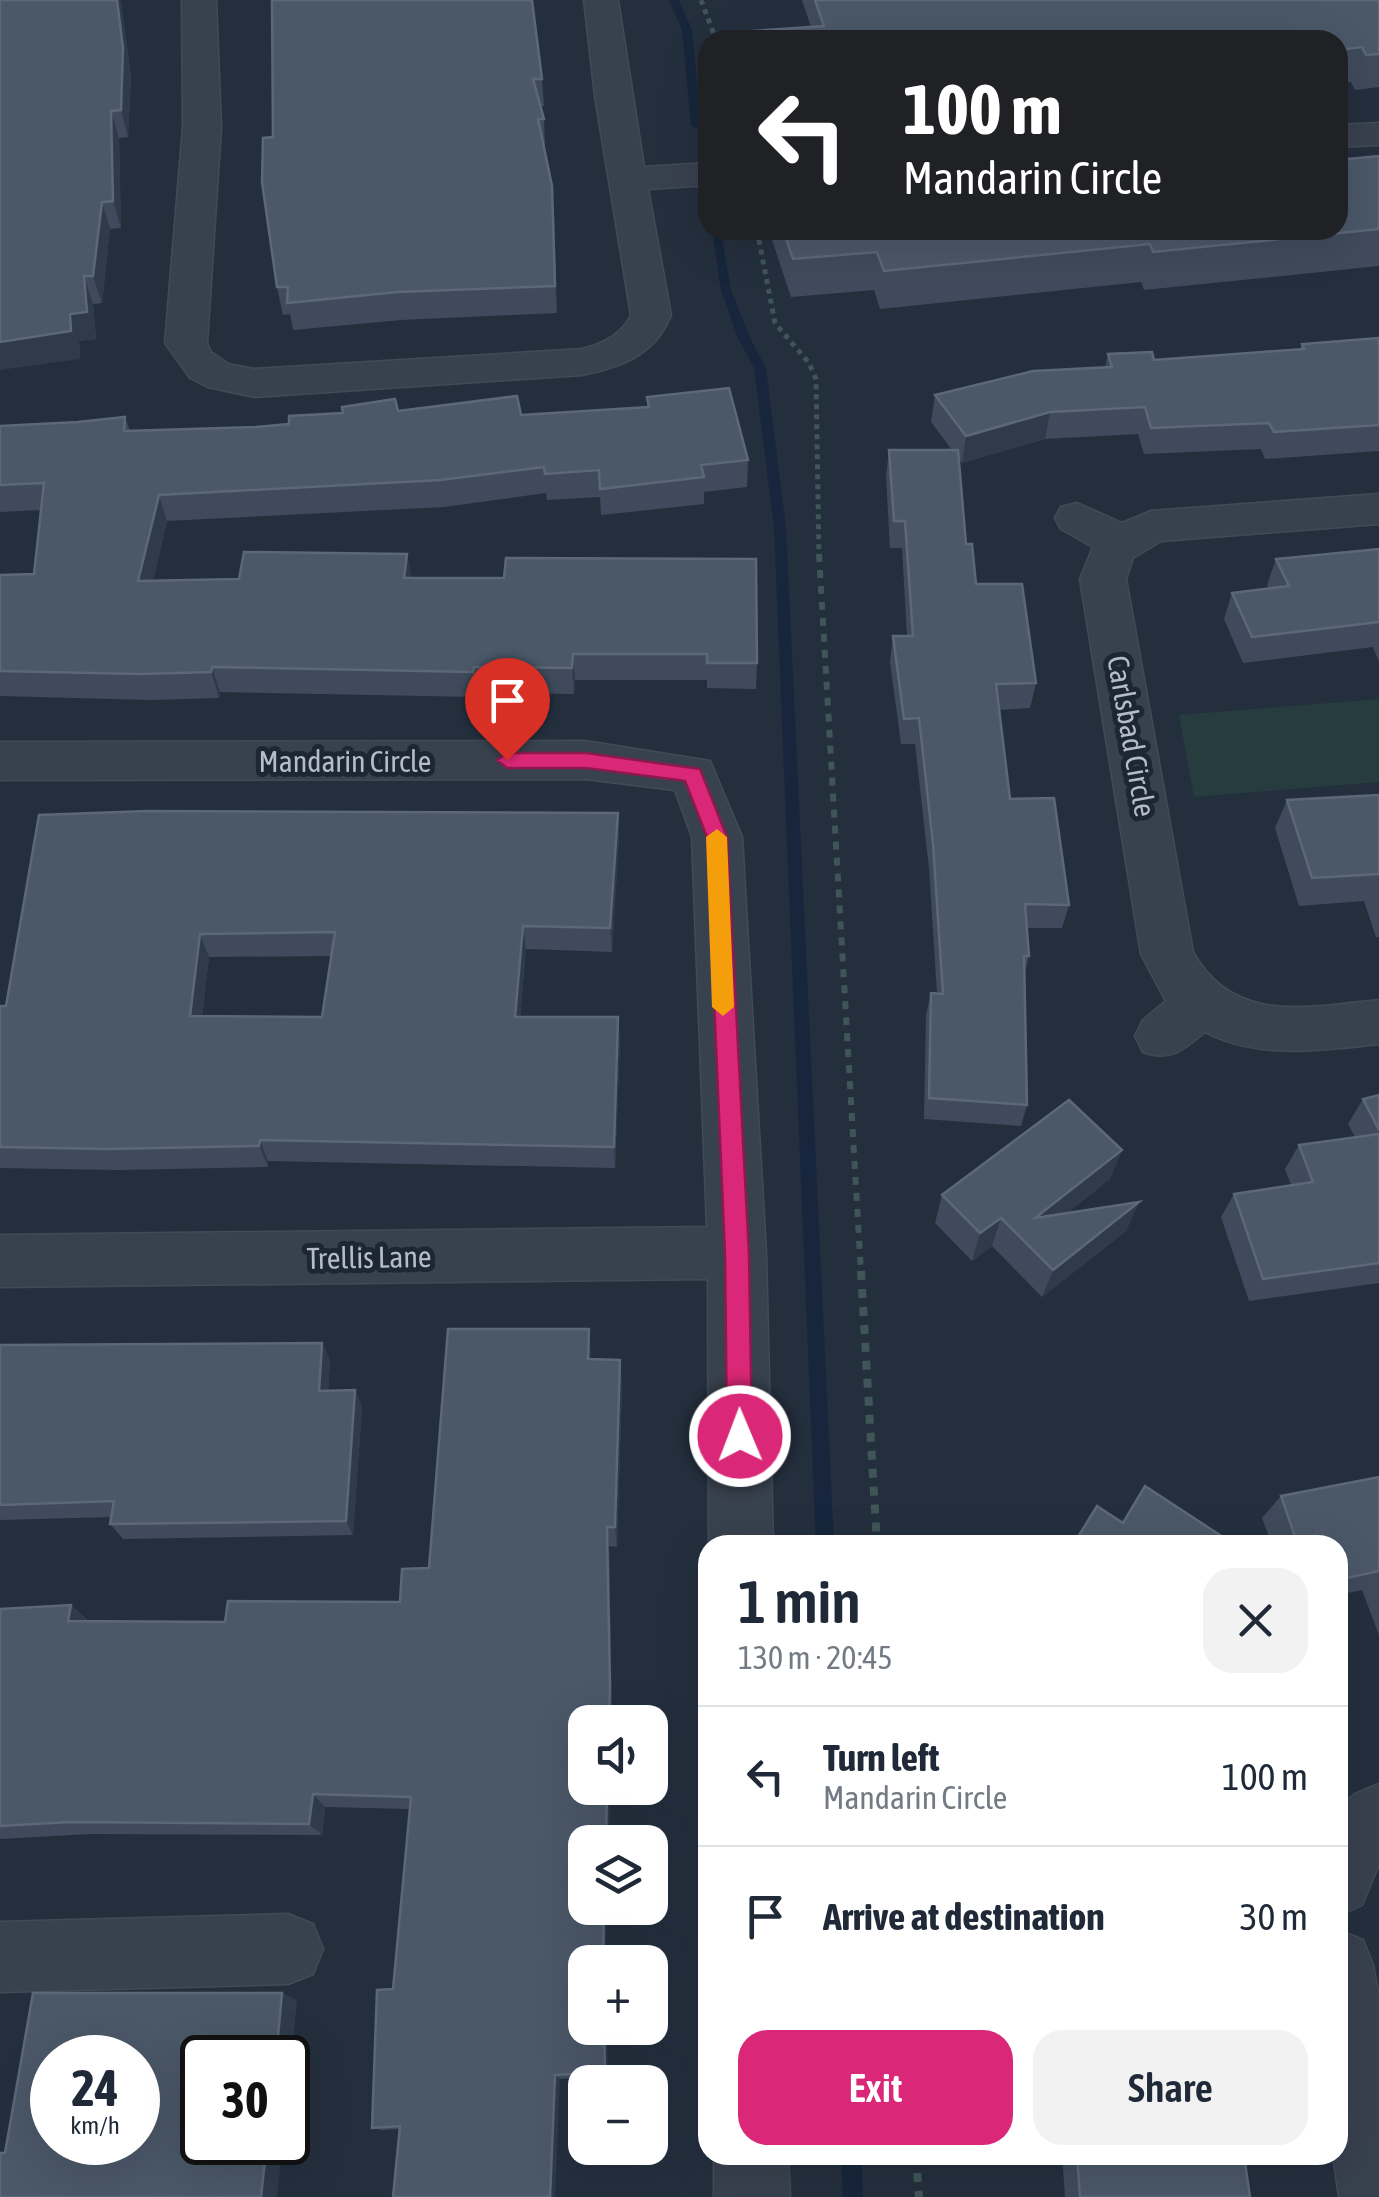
<!DOCTYPE html>
<html lang="en">
<head>
<meta charset="utf-8">
<style>
	body { margin:0; font-family:"Asap Condensed",sans-serif; background:#f2f2f3; color:#1f2937; height:100vh; display:flex; flex-direction:column; font-size:38px; white-space:nowrap }
	* { box-sizing:border-box; margin:0 }
	p { font-size:32px; color:#747a83 }
	.icon { flex:none; width:55px; height:55px; fill:none; stroke:currentColor; stroke-width:2; stroke-linecap:round; stroke-linejoin:round }
	.map { position:relative; flex:1; overflow:hidden }
	.drawer { position:absolute; left:698px; top:1535px; width:650px; height:630px; display:flex; flex-direction:column; background:#fff; border-radius:30px; box-shadow:0 10px 40px #0002 }
	.drawer>* { flex:none }
	.banner { position:absolute; left:698px; top:30px; width:650px; height:210px; border-radius:30px; box-shadow:0 10px 40px #0002; background:#202124; color:#fff; overflow:hidden }
	.controls { position:absolute; left:568px; top:1705px; display:grid; gap:20px }
	.controls a { display:grid; place-items:center; width:100px; height:100px; border-radius:20px; background:#fff; box-shadow:0 10px 40px #0002; font-size:50px }
	.speed { position:absolute; left:30px; top:2035px; display:flex; gap:20px; font-size:50px; font-weight:700; text-align:center }
	.speed>* { display:grid; place-content:center; width:130px; height:130px; border-radius:50%; background:#fff; box-shadow:0 10px 40px #0002; line-height:1 }
	.speed small { font-size:25px; font-weight:400 }
	.speed .limit { border:5px solid #111; border-radius:15px; background:#fff; color:#111 }
	.pin { position:absolute; display:grid; place-items:center; width:85px; height:85px; color:#fff; margin:-102px -42px; border-radius:50% 50% 50% 0; rotate:-45deg; box-shadow:0 0 10px #0007 }
	.pin .icon { rotate:45deg }
	.me { position:absolute; width:110px; margin:-55px; rotate:359deg; stroke-linejoin:round; filter:drop-shadow(0 0 8px #0008) }
	.turn { display:flex; align-items:center; gap:35px; height:210px; padding:0 40px; font-size:45px }
	.turn .icon { width:130px; height:130px; stroke-width:2.5 }
	.turn b { display:block; font-size:70px; line-height:85px }
	.round { display:grid; place-items:center; flex:none; width:105px; height:105px; border-radius:30px; background:#f2f2f3 }
	.headline { display:flex; align-items:center; justify-content:space-between; height:170px; padding:0 40px }
	h1 { font-size:60px; font-weight:600; line-height:75px }
	.primary-button { display:flex; gap:20px; margin-top:auto; padding:20px 40px }
	.primary-button a { flex:1; height:115px; border-radius:30px; background:#db2777; color:#fff; font-size:40px; font-weight:600; line-height:115px; text-align:center }
	.primary-button a+a { background:#f2f2f3; color:#1f2937 }
	ul { padding:0; list-style:none }
	li { display:flex; align-items:center; gap:30px; height:140px; padding:0 40px; border-top:2px solid #e0e1e3 }
	li div { flex:1 }
	li b { display:block; font-size:38px }
	li em { font-style:normal }
	.map>svg:first-child { display:block }
	.green { fill:#263c3f }
	.lines { fill:none; stroke-linecap:round; stroke-linejoin:round }
	.stream { fill:#17263c; fill-rule:evenodd }
	.minor-casing { stroke:#414a57; stroke-width:3 }
	.path-far2 { stroke:#3f5557; stroke-width:5; stroke-dasharray:5 5; stroke-linecap:butt }
	.path-far1 { stroke:#3f5557; stroke-width:6; stroke-dasharray:8 8; stroke-linecap:butt }
	.path { stroke:#3f5557; stroke-width:8; stroke-dasharray:9 9; stroke-linecap:butt }
	.minor { fill:#38414e; fill-rule:evenodd }
	.wall { fill:#3f4b5c; fill-rule:evenodd }
	.shaded-wall { fill:#2f3b4b }
	.building { fill:#4b5868; stroke:#5c6777; stroke-width:2.5; fill-rule:evenodd }
	.route { fill:#db2777; stroke:#8e194d; stroke-width:2.5 }
	.slow { fill:#f59e0b }
	.labels { text-anchor:middle; dominant-baseline:central; stroke-width:10; stroke-linejoin:round; paint-order:stroke }
	.street-label { font-size:30px; fill:#b4bcc9; stroke:#1d2633 }
</style>
</head>
<body>
<div class="map">
<svg width="1379" height="2197" viewBox="0 0 1379 2197">
	<rect width="100%" height="100%" fill="#242f3e"/>
	<path class="green" d="M1379 699V782L1194 797 1179 715Z"/>
	<g class="lines">
		<path class="stream" d="M669 0H679L692 30 701 125 696 128 691 125 682 30Z
			M712 230 721 232 731 290 750 338 766 368 786 528 834 1545H816L774 528 754 368 738 338 721 290Z
			M841 2155H861L863 2197H843Z"/>
		<defs>
			<path id="minor" d="M182 0H216L221 127 207 343 211 352 228 364 254 369 582 349C602 344 622 335 631 315L595 96 584 0H618L644 167 708 163V185L648 189 671 315C655 355 622 367 582 375L254 397 208 387 190 378 165 343 183 127Z
				M1379 123V145L1338 147V125Z
				M1379 494V524L1161 541 1133 558 1126 579 1193 952C1233 1025 1308 1007 1379 1000V1044C1321 1050 1259 1060 1205 1032 1183 1050 1171 1062 1143 1052L1135 1036 1143 1020 1166 1001 1141 954 1080 579 1093 547 1061 529 1055 518 1061 507 1077 503 1122 523 1151 511Z
				M585 741 710 761 742 837 766 1253 773 1545H709L708 1279 0 1287V1235L707 1227 692 837 675 790 585 779 0 780V742Z
				M1379 1784V1864L1362 1905 1338 1916V1808L1355 1794Z
				M288 1914 313 1924 323 1949 313 1974 288 1984 0 1992V1922Z
				M1338 1930 1363 1940 1373 1965 1379 1997V2197H1339L1333 2155H1338Z
				M714 2155H788L790 2197H714Z"/>
		</defs>
		<use href="#minor" class="minor-casing"/>
		<path class="path-far2" d="M701 0 716 40
			M757 230 775 323 809 363 816 379 819 557"/>
		<path class="path-far1" d="M819 554 861 1273"/>
		<path class="path" d="M861 1271 877 1545
			M916 2155 919 2197"/>
		<use href="#minor" class="minor"/>
	</g>
	<path class="wall" d="M0 0H120L121 3 131 76 128 137 119 138 121 228 110 229 102 303 93 304 96 339 79 341 80 359Z
		M271 0H532L542 79 544 106H540L544 119 545 146H544L554 213 557 313 401 320 293 330 290 314 283 315 277 287Z
		M802 0H1379V87L1355 90 1351 82 1338 83V40H738V32L811 27Z
		M1379 156V266L1144 290 1141 282 880 309 874 290 791 297 770 234V230H1338Z
		M1379 338V451L1265 459 1261 449 1144 454 1138 434 1045 439 962 463 959 459 966 544 976 584 1036 683 1030 708 999 710 1010 799 1069 905 1062 928H1027L1029 956 1025 973 1027 1105 1021 1126 924 1119 926 1015 931 993H937L929 868 915 744H901L890 662 893 636H907L902 548H890L886 477 889 450H952L931 422 935 395 1105 368 1108 354 1154 360 1300 349 1302 344Z
		M647 397 748 460 747 487 704 492V504L601 515 600 497 547 500 546 493 444 507 167 521 153 581 239 579 407 554 411 578 757 663 756 689 707 688V680H575L574 694 477 693V697L220 692 219 698 150 700 0 696V575L34 574 41 510 0 512V426L78 422 125 417 130 431 256 427 398 411 521 415 647 407Z
		M1379 549V662L1373 647 1243 663 1224 619 1232 593 1269 589 1267 585 1276 559Z
		M1379 795V937H1376L1364 901 1299 906 1275 828 1287 800Z
		M618 813 619 837 612 952 526 949 520 1017 620 1039 615 1168 268 1161V1167L119 1170 0 1168V1006H6L39 815ZM331 956 322 1017 202 1016 209 957Z
		M1379 1095V1283L1249 1301 1221 1217 1234 1194 1291 1185 1285 1169 1299 1145 1355 1137 1348 1124 1363 1099Z
		M1122 1150 1110 1179 1067 1213 1139 1202 1126 1231 1042 1297 992 1246 972 1261 935 1223 942 1195Z
		M589 1329 591 1359 622 1383 617 1547 609 1546 612 1722H585L610 1788 609 1842H585V1962L608 2076 560 2079 400 2129 383 2130 372 2128 393 1989 410 1809 325 1807 322 1835 90 1834 0 1839V1609L71 1605 88 1621 225 1622 400 1602 429 1568Z
		M322 1343 330 1360 328 1391 355 1390 362 1407 353 1535 123 1539 110 1524 111 1517 0 1520V1345Z
		M1379 1477V1635L1362 1590 1338 1595V1545H1272L1262 1518 1281 1496Z
		M1062 2155H1244L1250 2197H1065Z"/>
	<path class="shaded-wall" d="M117 0H120L121 3 131 76 128 137 121 110Z
		M111 111 119 138 121 228 113 201Z
		M552 186 554 213 557 313 555 286Z
		M102 202 110 229 102 303 93 276Z
		M84 276 93 304 96 339 79 341 80 359 0 370V342Z
		M1050 412 1045 439 962 463 966 436Z
		M159 495 167 521 147 607 138 581Z
		M407 554 412 580 404 578Z
		M573 654 575 680 574 694 572 668Z
		M212 667 220 692 219 698 211 672Z
		M618 813 619 837 612 952 610 928Z
		M523 926 526 949 518 1039 515 1017Z
		M200 934 209 957 200 1038 190 1016Z
		M618 1017 620 1039 615 1168 614 1147Z
		M260 1140 268 1161V1167L259 1146Z
		M1122 1150 1110 1179 1027 1244 1035 1218Z
		M1139 1202 1126 1231 1042 1297 1053 1270Z
		M1001 1218 992 1246 972 1261 980 1233Z
		M589 1329 591 1353V1383L588 1359Z
		M322 1343 330 1360 327 1408 319 1391Z
		M620 1360 622 1383 617 1547 615 1527Z
		M355 1390 362 1407 353 1535 346 1521Z
		M607 1527 609 1546 612 1722H609Z
		M71 1605 89 1623 68 1621Z
		M607 1788H610L609 1842H606Z
		M313 1794 325 1807 322 1835 309 1824Z
		M604 1908H607L605 1962H603Z
		M282 1993 297 2000 288 2094V2058H276Z
		M604 2028H607L608 2076 605 2072Z
		M555 2075 560 2079 555 2197H550Z
		M267 2142H283L277 2197H261Z"/>
	<path class="building" d="M0 0H117L123 48 121 110 111 111 113 201 102 202 93 276H84L87 312 70 314 71 331 0 342Z
		M272 0H532L542 79H533L544 119H538L552 186 555 286 397 292 287 303 288 287H277L262 182 263 138 273 137Z
		M815 0H1379V54L1366 55 1362 47 1338 50V40H740L738 32 824 26Z
		M1379 156V229L1153 252 1150 244 884 271 877 252 793 259 783 230H1338V160Z
		M1379 338V425L1274 432 1269 423 1151 428 1145 407 1050 412 966 436 935 395 1033 371 1112 367 1108 354 1152 352 1154 360 1304 349 1302 344Z
		M729 388 748 460 701 465 704 477 600 489 599 470 545 474 544 467 440 480 159 495 138 581 239 579 244 552 407 554 404 578H504L506 558 756 559 757 663H707V654H573L572 668 474 667 473 672 212 667 211 672 141 674 0 671V575L34 574 44 483 0 485V426L78 422 125 417 124 431 256 427 289 424V416L343 413 342 407 395 399 398 411 517 396 521 415 649 407 647 397Z
		M889 450H958L966 544H972L976 584H1022L1036 683 996 684 1010 799 1054 798 1069 905 1025 904 1029 956H1024L1027 1105 929 1098 931 993 943 994 933 844 919 718 904 719 893 636H913L905 521H894Z
		M1379 549V622L1252 637 1232 593 1289 586 1276 559Z
		M1379 795V875V874L1312 878 1287 800Z
		M148 811 618 813 610 928 523 926 515 1017H618L614 1147 260 1140 259 1146 107 1149 0 1147V1006H6L39 815ZM335 932 322 1017 190 1016 200 934Z
		M1379 1095V1130L1363 1099Z
		M1069 1100 1122 1150 1035 1218 1139 1202 1053 1270 1001 1218 980 1233 942 1195Z
		M1379 1134V1263L1263 1279 1234 1194 1313 1182 1299 1145Z
		M448 1329H589L588 1359 620 1360 615 1527H607L610 1688 609 1722H585V1788H607L606 1842H585V1908H604L603 1962H585V2028H604L605 2072 555 2075 550 2197H393L400 2126 372 2128 377 1990 393 1989 411 1797 313 1794 309 1824 70 1822 0 1826V1609L71 1605 68 1621 225 1622 228 1601 400 1602 402 1569 429 1568Z
		M322 1343 319 1391 355 1390 346 1521 110 1524 114 1501 0 1505V1345Z
		M1379 1477V1571L1338 1580V1545H1298L1281 1496Z
		M1145 1486 1232 1543 1231 1545H1073L1097 1506 1123 1523Z
		M33 1993H282L276 2058H202V2142H267L261 2197H0V2153H5ZM52 2058H138V2142H52Z
		M1077 2155H1244L1250 2197H1080Z"/>
	<path class="route" d="M507 753H586L700 769 727 837 749 1254 752 1436 749 1444 740 1448 731 1444 727 1436 725 1254 707 837 685 781 586 768H507L497 760Z"/>
	<path class="slow" d="M717 829 727 837 734 1007 723 1016 712 1007 706 837Z"/>
	<g class="labels">
		<g class="street-label">
			<text transform="translate(1132 736) rotate(80)">Carlsbad Circle</text>
			<text x="345" y="761">Mandarin Circle</text>
			<text transform="translate(369 1257) rotate(-1)">Trellis Lane</text>
		</g>
	</g>
</svg>
<div class="controls">
<a><svg class="icon" aria-label="sound" viewBox="0 0 24 24"><path d="M4 9h4l5-4v14l-5-4H4zM17 9q2 3 0 6"/></svg></a>
<a><svg class="icon" aria-label="layers" viewBox="0 0 24 24"><path d="M12 4l9 5-9 5-9-5zM3 14l9 5 9-5"/></svg></a>
<a>+</a>
<a>−</a>
</div>
<div class="speed"><div>24<small>km/h</small></div><div class="limit">30</div></div>
<div class="pin" style="left:507px;top:760px;background:#d93025"><svg class="icon" aria-label="arrive" viewBox="0 0 24 24"><path d="M6 21V4h12l-3 4 3 4H6"/></svg></div>
<svg class="me" style="left:740px;top:1436px" viewBox="-20 -20 40 40"><circle r="17" fill="#db2777" stroke="#fff" stroke-width="3"/><path d="M0-11L8 9 0 5-8 9z" fill="#fff"/></svg>
<div class="banner">
<div class="turn"><svg class="icon" aria-label="left" viewBox="0 0 24 24"><path d="M17 20v-9H6M10 6l-5 5 5 5"/></svg><div><b>100 m</b>Mandarin Circle</div></div>
</div>
<section class="drawer">
<div class="headline"><div><h1>1 min</h1><p>130 m · 20:45</p></div><a class="round"><svg class="icon" aria-label="close" viewBox="0 0 24 24"><path d="M6 6l12 12M18 6L6 18"/></svg></a></div>
<ul>
<li><svg class="icon" aria-label="left" viewBox="0 0 24 24"><path d="M17 20v-9H6M10 6l-5 5 5 5"/></svg><div><b>Turn left</b><p>Mandarin Circle</p></div><em>100 m</em></li>
<li><svg class="icon" aria-label="arrive" viewBox="0 0 24 24"><path d="M6 21V4h12l-3 4 3 4H6"/></svg><div><b>Arrive at destination</b></div><em>30 m</em></li>
</ul>
<div class="primary-button"><a>Exit</a><a>Share</a></div>
</section>
</div>
</body>
</html>
